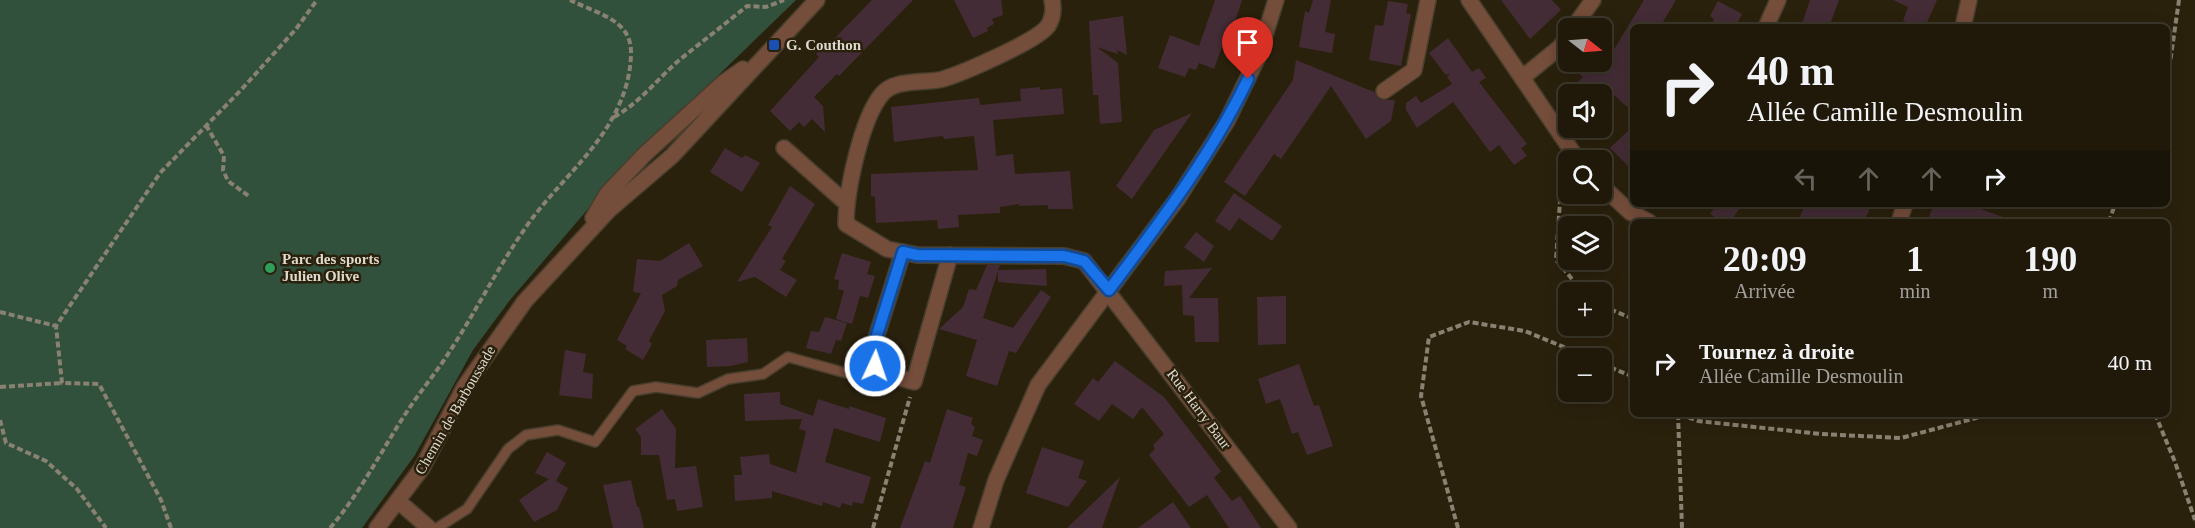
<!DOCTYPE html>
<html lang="fr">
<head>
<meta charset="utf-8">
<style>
	body { margin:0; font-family:"Times New Roman",serif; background:#282213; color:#f1f3f6; height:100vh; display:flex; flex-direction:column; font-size:22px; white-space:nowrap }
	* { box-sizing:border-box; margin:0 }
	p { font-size:20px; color:#a2a09c }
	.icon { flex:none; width:33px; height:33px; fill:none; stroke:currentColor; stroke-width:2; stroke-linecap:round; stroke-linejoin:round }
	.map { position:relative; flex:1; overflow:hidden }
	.drawer { position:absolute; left:1630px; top:219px; width:540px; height:198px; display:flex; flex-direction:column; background:#20190a; border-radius:9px; box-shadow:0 3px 15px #0003,0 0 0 2px #3d382b }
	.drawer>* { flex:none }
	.guide { position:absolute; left:1630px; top:24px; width:540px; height:183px; border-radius:9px; box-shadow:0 3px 15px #0003,0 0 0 2px #3d382b; background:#20190a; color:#f1f3f6; overflow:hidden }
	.needle { width:39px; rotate:107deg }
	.controls { position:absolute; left:1558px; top:18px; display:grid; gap:12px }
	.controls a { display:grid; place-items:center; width:54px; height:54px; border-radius:9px; background:#20190a; box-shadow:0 3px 15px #0003,0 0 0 2px #3d382b; font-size:30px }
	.pin { position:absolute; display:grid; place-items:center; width:51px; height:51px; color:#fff; margin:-62px -26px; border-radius:50% 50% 50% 0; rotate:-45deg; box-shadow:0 0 6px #0007 }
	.pin .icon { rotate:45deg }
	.me { position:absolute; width:66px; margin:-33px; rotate:3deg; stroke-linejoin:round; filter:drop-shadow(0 0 4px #0008) }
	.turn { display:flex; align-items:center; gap:21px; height:126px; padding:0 18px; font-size:27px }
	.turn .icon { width:78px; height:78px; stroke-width:2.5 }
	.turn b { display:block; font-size:42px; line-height:51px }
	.lanes { display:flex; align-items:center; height:57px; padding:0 18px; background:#0003; justify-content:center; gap:30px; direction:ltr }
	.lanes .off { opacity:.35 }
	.eta { display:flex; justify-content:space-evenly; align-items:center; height:102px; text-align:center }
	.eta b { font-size:36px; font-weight:700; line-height:42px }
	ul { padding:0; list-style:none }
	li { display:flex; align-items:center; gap:18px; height:84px; padding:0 18px }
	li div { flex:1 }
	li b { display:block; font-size:22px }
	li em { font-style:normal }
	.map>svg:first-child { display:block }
	.green { fill:#31513d }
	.building { fill:#432c35 }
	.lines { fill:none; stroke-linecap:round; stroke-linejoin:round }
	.service-casing { stroke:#473e2c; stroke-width:12 }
	.minor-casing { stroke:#473e2c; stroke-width:18 }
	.path { stroke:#898171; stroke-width:4; stroke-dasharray:6 3; stroke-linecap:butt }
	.service { stroke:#754d3b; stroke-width:9 }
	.minor { stroke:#754d3b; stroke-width:15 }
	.route-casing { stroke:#114b97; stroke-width:15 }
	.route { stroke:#1a73e8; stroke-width:10 }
	.transit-dot { fill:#1a4fb4; stroke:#2a210d; stroke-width:2 }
	.leisure-dot { fill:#2e9e5b; stroke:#2a210d; stroke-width:2 }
	.labels { text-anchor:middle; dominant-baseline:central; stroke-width:5; stroke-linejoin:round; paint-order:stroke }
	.poi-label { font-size:15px; font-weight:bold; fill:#dfd9cd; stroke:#2a210d; text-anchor:start }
	.street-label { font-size:15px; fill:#dfd9cd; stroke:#2a210d }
</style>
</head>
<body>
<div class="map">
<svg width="2195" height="528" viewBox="0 0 2195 528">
	<rect width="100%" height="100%" fill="#2a210d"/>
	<path class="green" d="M0 0H796L624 167 510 300 473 350 415 455 362 528H0Z"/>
	<path class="building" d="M872 0H913L839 76 837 74 814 97 823 106 825 132 812 119 804 127 799 122 790 131 770 111 819 57 816 54 830 40 832 41Z
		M954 0H1001L1003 15 992 19 994 24 987 28 988 31 973 38Z
		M1215 0H1242L1233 28 1229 27 1214 69 1199 63 1196 70 1189 68 1185 77 1158 68 1170 35 1199 46Z
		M1313 0H1331L1325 32 1335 34 1332 53 1299 47 1305 11 1309 13Z
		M1501 0H1552L1561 10 1530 39Z
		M1644 0H1676L1660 27H1634V113L1606 88 1600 94H1566L1583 77 1580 75 1592 62 1602 69Z
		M1810 0H1839L1829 27H1801Z
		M1893 0H1937L1925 27 1903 21 1908 7Z
		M1388 1 1408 4 1406 13 1411 14 1401 66 1369 60 1375 25 1383 26Z
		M1718 1 1742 14 1735 27H1710L1714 19 1710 16Z
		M1123 16 1127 55 1117 50 1118 54 1097 47 1118 63 1122 122 1100 124 1098 95H1093L1089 21Z
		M1448 38 1472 72 1479 68 1486 78 1479 82 1527 144 1521 148 1527 156 1514 165 1499 145 1490 152 1453 102 1417 128 1406 110V103L1416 96 1421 103 1452 84 1447 77 1450 75 1445 74 1429 53Z
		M1296 60 1374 92 1380 100H1395L1391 121 1366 139 1331 86 1281 159 1274 154 1245 196 1224 182 1293 80Z
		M1040 87V90L1062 88 1064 114 993 120 996 156 1013 154 1015 174 1070 171 1073 209H1048V205L1019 206V204L1000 207V213L958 215 959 227 938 229 937 220 876 223 875 197 871 196V174L978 170 974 136 944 139 943 136 894 142 891 107 979 98 980 105 1021 101 1020 89Z
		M1192 113 1132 199 1116 186 1154 130Z
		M1634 125V172L1610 148Z
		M725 148 742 158 745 155 760 163 742 192 710 172Z
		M790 186 815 204 782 259 786 261 780 270 797 280 786 297 755 277 737 282 772 227 768 225Z
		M1234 193 1282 226 1272 241 1239 218 1230 231 1215 221Z
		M1717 204H1743L1730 222H1722L1710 214Z
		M1805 204H1872L1864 222H1798Z
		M1934 204H1967L2011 220V222H1927Z
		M1196 232 1214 246 1204 262 1184 247Z
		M689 243 703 266 678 280 677 286 662 295 665 311 649 341 652 344 643 360 625 349 627 346 617 340 641 293 633 292 637 259 660 261Z
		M842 253 871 262 867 274 875 276 868 298 860 296 852 324 836 319 844 291 838 289 839 280 834 279Z
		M987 265H1000L998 270 1046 269 1047 286 998 282V271L983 318 1013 328 1041 290 1051 297 1016 353 1009 351 997 386 966 376 977 340 939 329 963 307 969 289 976 290Z
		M1212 268 1189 298H1218L1219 342H1195L1194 316 1183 315 1182 285 1164 286 1165 271Z
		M1286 296V344L1258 345 1257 297Z
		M825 317 847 323 841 341 836 340 831 354 806 348 811 331 819 332Z
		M747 338 748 362 731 366 707 367 706 340Z
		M565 350 586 354 583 372 593 374 592 399 559 395Z
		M1115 361 1164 397 1221 471 1214 478 1232 501 1240 496 1261 528H1229L1207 495 1189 507 1149 455 1155 449 1153 445 1164 434 1142 407 1133 419 1112 404 1099 421 1074 404 1093 378 1098 382Z
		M1299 364 1314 406 1319 405 1333 446 1307 455 1298 432 1292 434 1280 399 1266 404 1258 379Z
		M780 392V404L813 416 818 399 849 409V406L886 418 880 442 834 428 825 462 871 477 863 504 853 502 852 506 842 503 840 508 823 502 822 506 772 491V498L735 501 734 475H742L740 457 769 454 770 464 796 473 806 431 799 429 802 419 745 421 744 394Z
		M662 409 676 429 675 468 696 466 703 507 677 511 675 499 667 500 659 455H641V437L635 429Z
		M947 409 973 418 971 424 975 427 972 436 983 440 977 456 968 453 959 485 966 487 953 528H900L925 461 930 463Z
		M1042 447 1084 461 1078 478 1087 481 1068 507 1026 493Z
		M547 452 566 463 556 481 568 488 557 510 534 522 519 500 549 479 535 473Z
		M1120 477 1102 528H1067Z
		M631 480 637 507H639L644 528H613L603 485Z
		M1173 502 1191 528H1138Z"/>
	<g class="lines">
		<defs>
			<path id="service" d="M437 528 467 509 508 449 526 435 558 430 595 442 633 391 656 387 698 393 728 379 763 374 788 357 846 373 875 366"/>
			<path id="minor" d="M1052 0C1054 9 1053 18 1048 26 1037 41 963 73 943 79 925 84 895 78 882 94 861 119 846 192 846 224L887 249 917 255 1064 256 1084 261 1289 528
				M1469 0 1578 160
				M1766 27 1778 0
				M1963 27 1969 0
				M1573 28 1593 0
				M1522 78 1560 47 1569 35
				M1384 91 1414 70 1428 0
				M784 148 846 203
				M1602 186 1630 212 1649 222
				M593 218 607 194 645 154 723 83 743 69
				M1899 222 1905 204
				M903 252 871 354C877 374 896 376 914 382L950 255
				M398 501 429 528
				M377 528 422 468 465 386 525 301 609 210 672 156 817 0
				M981 528 996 480 1038 385 1178 198 1227 121 1258 57 1276 0"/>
		</defs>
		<use href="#service" class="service-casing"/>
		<use href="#minor" class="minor-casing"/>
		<path class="path" d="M2168 77 2179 0
			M614 117C638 104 657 80 677 62 700 43 724 25 747 6L766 7 784 0
			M206 125 224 156 223 170 228 181 250 197
			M1569 193 1560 201 1556 260 1583 292
			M2109 222 2115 204
			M1602 306 1634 319
			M0 312 56 326
			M1602 364 1634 377
			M0 387 62 383
			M1678 414 1682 528
			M1680 414 1698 421 1821 434 1901 438 1991 414
			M2155 414 2175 462 2195 520
			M0 420 6 443 46 461 77 489 106 528
			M171 528 161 500 99 384 62 383 56 326 160 173 241 90 296 29 317 0
			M330 528C362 491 383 447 410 407 423 388 438 370 450 351 476 311 498 267 526 227 553 188 590 159 613 117 624 97 631 75 631 52 631 19 595 13 570 0
			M873 528 910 397
			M1458 528 1421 396 1429 337 1469 322 1525 331 1590 358"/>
		<use href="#service" class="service"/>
		<use href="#minor" class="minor"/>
	</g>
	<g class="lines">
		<defs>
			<path id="route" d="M875 366 871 354 903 252 917 255 1064 256 1084 261 1109 290C1160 222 1211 156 1248 79"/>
		</defs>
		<use href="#route" class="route-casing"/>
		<use href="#route" class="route"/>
	</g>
	<rect class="transit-dot" x="768" y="39" width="12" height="12" rx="3"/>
	<circle class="leisure-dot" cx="270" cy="268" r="6"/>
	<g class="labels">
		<g class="poi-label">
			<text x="786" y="45">G. Couthon</text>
			<text x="282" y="259">Parc des sports<tspan x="282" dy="17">Julien Olive</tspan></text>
		</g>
		<g class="street-label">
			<text transform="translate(1199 409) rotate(53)">Rue Harry Baur</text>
			<text transform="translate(455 410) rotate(-60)">Chemin de Barboussade</text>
		</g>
	</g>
</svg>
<div class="controls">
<a><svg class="needle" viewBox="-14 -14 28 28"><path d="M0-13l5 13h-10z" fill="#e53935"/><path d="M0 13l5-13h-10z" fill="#a2a09c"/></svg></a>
<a><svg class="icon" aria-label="sound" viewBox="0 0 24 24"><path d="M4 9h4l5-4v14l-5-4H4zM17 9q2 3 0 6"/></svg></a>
<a><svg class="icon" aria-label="search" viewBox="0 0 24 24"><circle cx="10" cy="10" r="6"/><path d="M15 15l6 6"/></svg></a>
<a><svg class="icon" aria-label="layers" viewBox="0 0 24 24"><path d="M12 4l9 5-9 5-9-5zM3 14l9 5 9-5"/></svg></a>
<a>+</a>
<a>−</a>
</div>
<div class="pin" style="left:1248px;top:79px;background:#d93025"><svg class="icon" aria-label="arrive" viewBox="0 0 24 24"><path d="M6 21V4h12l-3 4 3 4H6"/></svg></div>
<svg class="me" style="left:875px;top:366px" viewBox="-20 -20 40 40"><circle r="17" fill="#1a73e8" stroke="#fff" stroke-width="3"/><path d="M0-11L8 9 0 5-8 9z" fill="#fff"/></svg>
<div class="guide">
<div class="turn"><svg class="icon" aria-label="right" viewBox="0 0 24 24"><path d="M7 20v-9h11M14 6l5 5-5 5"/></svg><div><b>40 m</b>Allée Camille Desmoulin</div></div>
<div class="lanes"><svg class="icon off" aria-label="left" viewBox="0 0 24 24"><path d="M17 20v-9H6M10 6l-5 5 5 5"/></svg><svg class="icon off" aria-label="ahead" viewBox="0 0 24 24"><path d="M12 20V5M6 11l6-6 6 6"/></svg><svg class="icon off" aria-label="ahead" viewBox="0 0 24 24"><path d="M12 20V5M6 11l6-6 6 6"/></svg><svg class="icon" aria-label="right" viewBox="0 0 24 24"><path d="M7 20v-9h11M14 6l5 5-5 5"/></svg></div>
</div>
<section class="drawer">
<div class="eta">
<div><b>20:09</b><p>Arrivée</p></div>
<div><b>1</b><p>min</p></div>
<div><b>190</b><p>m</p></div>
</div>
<ul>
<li><svg class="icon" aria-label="right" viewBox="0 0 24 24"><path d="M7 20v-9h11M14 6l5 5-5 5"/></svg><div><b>Tournez à droite</b><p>Allée Camille Desmoulin</p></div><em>40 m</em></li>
</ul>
</section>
</div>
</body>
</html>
